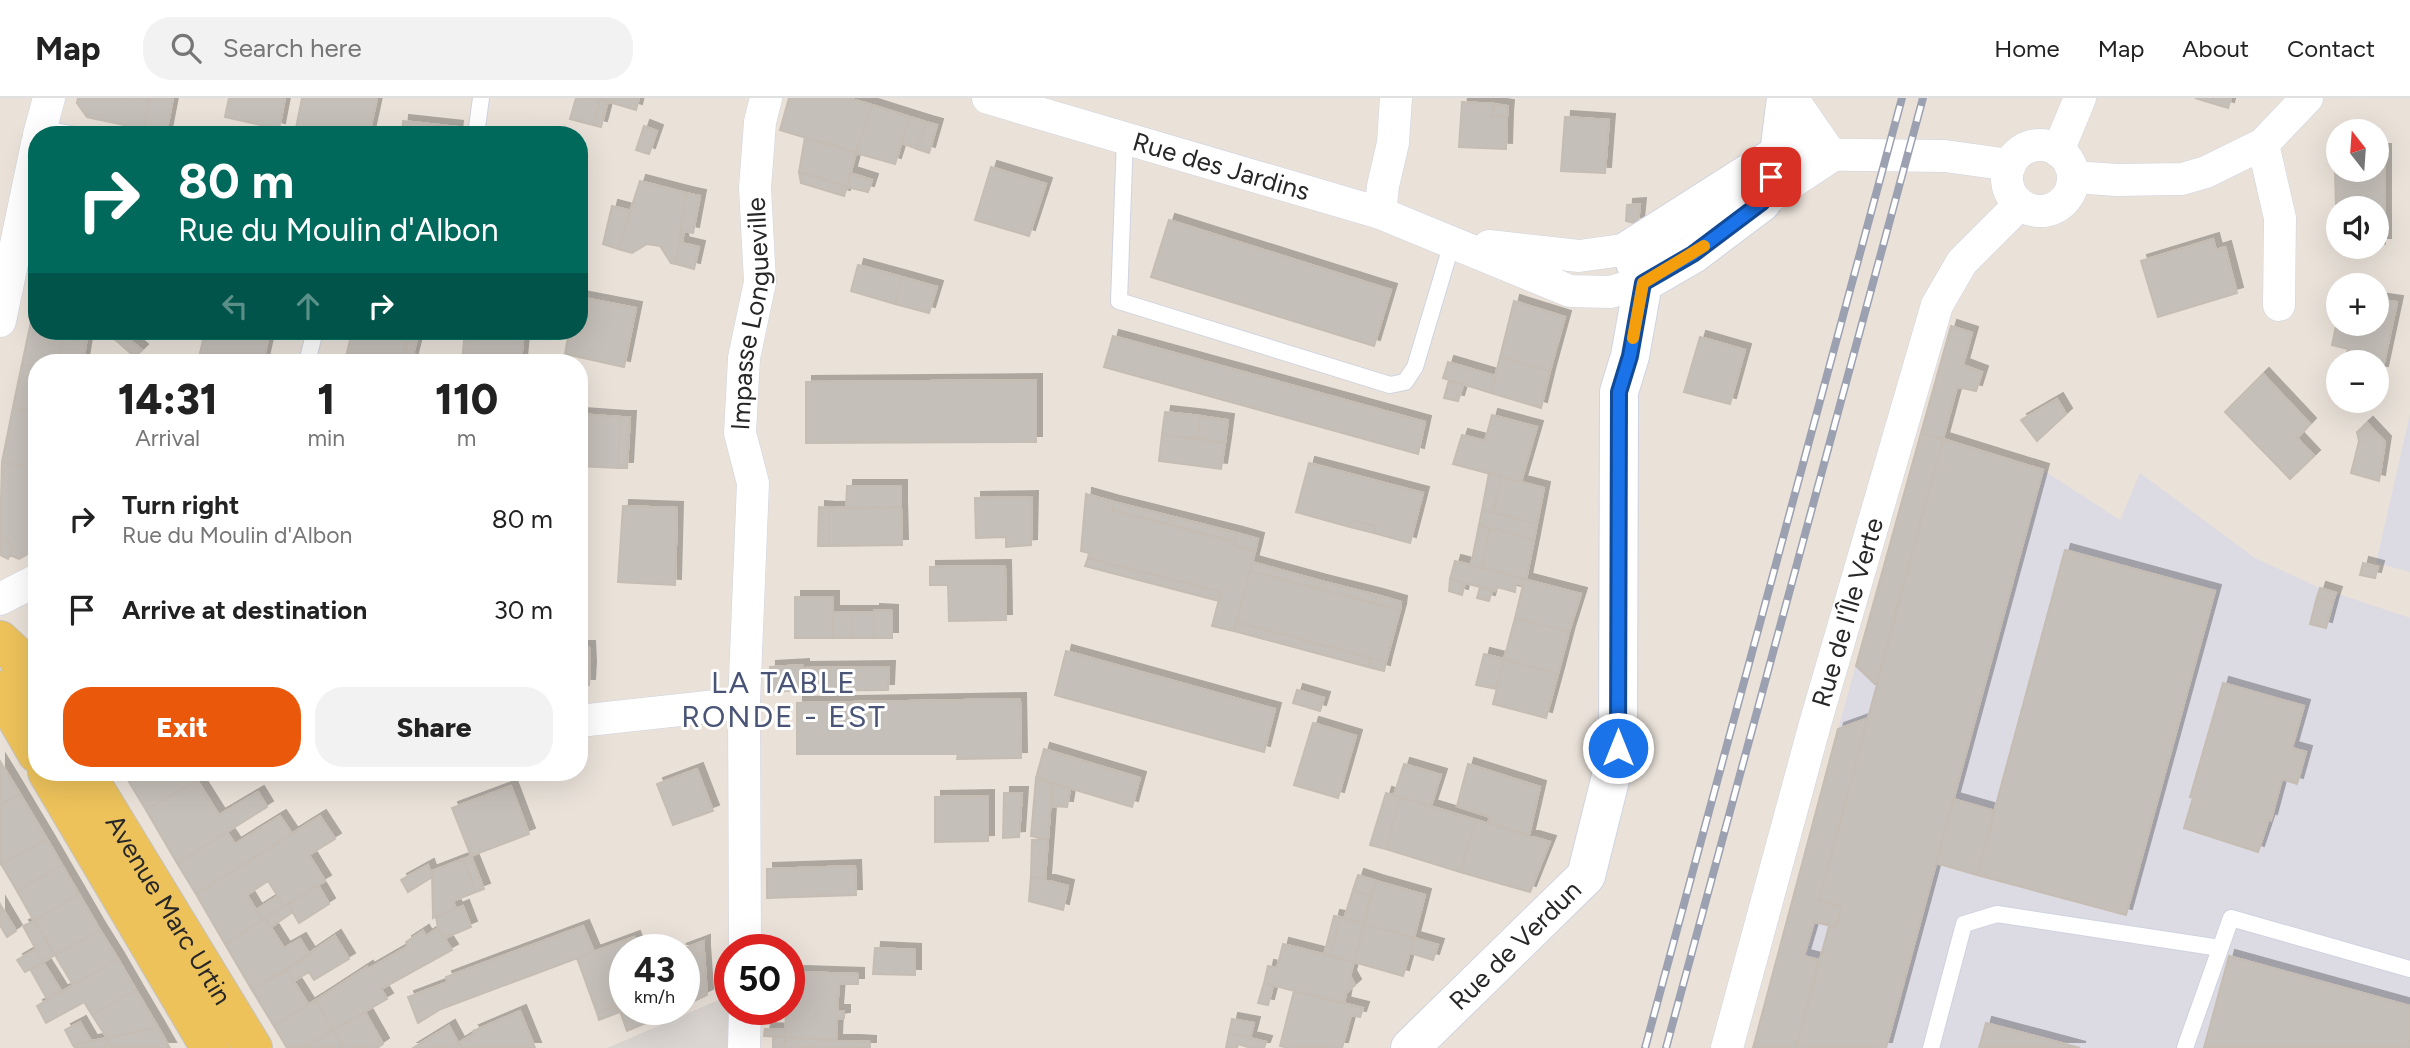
<!DOCTYPE html>
<html lang="en">
<head>
<meta charset="utf-8">
<style>
	body { margin:0; font-family:Figtree,sans-serif; background:#f2f2f2; color:#222; height:100vh; display:flex; flex-direction:column; font-size:26px; white-space:nowrap }
	* { box-sizing:border-box; margin:0 }
	p { font-size:23px; color:#767676 }
	.icon { flex:none; width:38px; height:38px; fill:none; stroke:currentColor; stroke-width:2; stroke-linecap:round; stroke-linejoin:round }
	.map { position:relative; flex:1; overflow:hidden }
	.side { position:absolute; left:28px; top:256px; width:560px; height:427px; display:flex; flex-direction:column; background:#fff; border-radius:28px; box-shadow:0 7px 28px #0002 }
	.side>* { flex:none }
	.guide { position:absolute; left:28px; top:28px; width:560px; height:214px; border-radius:28px; box-shadow:0 7px 28px #0002; background:#00695c; color:#fff; overflow:hidden }
	.needle { width:46px; rotate:343deg }
	.buttons { position:absolute; left:2326px; top:21px; display:grid; gap:14px }
	.buttons a { display:grid; place-items:center; width:63px; height:63px; border-radius:50%; background:#fff; box-shadow:0 7px 28px #0002; font-size:35px }
	.speed { position:absolute; left:609px; top:836px; display:flex; gap:14px; font-size:35px; font-weight:700; text-align:center }
	.speed>* { display:grid; place-content:center; width:91px; height:91px; border-radius:50%; background:#fff; box-shadow:0 7px 28px #0002; line-height:1 }
	.speed small { font-size:18px; font-weight:400 }
	.speed .limit { border:10px solid #d22; background:#fff; color:#111 }
	.pin { position:absolute; display:grid; place-items:center; width:60px; height:60px; color:#fff; margin:-30px; border-radius:14px; box-shadow:0 4px 10px #0006 }
	.me { position:absolute; width:77px; margin:-38px; rotate:0deg; stroke-linejoin:round; filter:drop-shadow(0 0 5px #0008) }
	.turn { display:flex; align-items:center; gap:24px; height:147px; padding:0 35px; font-size:32px }
	.turn .icon { width:91px; height:91px; stroke-width:2.5 }
	.turn b { display:block; font-size:49px; line-height:60px }
	.lanes { display:flex; align-items:center; height:66px; padding:0 35px; background:#0003; justify-content:center; gap:35px; direction:ltr }
	.lanes .off { opacity:.35 }
	.eta { display:flex; justify-content:space-evenly; align-items:center; height:119px; text-align:center }
	.eta b { font-size:42px; font-weight:800; line-height:49px }
	.button { display:flex; gap:14px; margin-top:auto; padding:14px 35px }
	.button a { flex:1; height:80px; border-radius:28px; background:#ea580c; color:#fff; font-size:28px; font-weight:800; line-height:80px; text-align:center }
	.button a+a { background:#f2f2f2; color:#222 }
	ul { padding:0; list-style:none }
	li { display:flex; align-items:center; gap:21px; height:91px; padding:0 35px }
	li div { flex:1 }
	li b { display:block; font-size:26px }
	li em { font-style:normal }
	header { display:flex; align-items:center; gap:42px; box-sizing:border-box; height:98px; padding:0 35px; background:#fff; border-bottom:2px solid #e0e0e0 }
	header strong { font-size:33px }
	nav { display:flex; gap:38px; margin-inline-start:auto; font-size:24px }
	.search { width:490px; height:63px; background:#f2f2f2; display:flex; align-items:center; gap:18px; box-sizing:border-box; padding:0 24px; border-radius:28px; color:#767676; font-size:26px }
	.map>svg:first-child { display:block }
	.industrial { fill:#dcdae2 }
	.plaza { fill:#dad5d0 }
	.building { fill:#c5bfb9; stroke:#c5bdb3; stroke-width:2; filter:url(#shadow) }
	.lines { fill:none; stroke-linecap:round; stroke-linejoin:round }
	.service-casing { stroke:#ced3e0; stroke-width:18 }
	.minor-casing { stroke:#ced3e0; stroke-width:33 }
	.secondary-casing { stroke:#ced3e0; stroke-width:40 }
	.primary-casing { stroke:#c3c3c3; stroke-width:40 }
	.service { stroke:#fff; stroke-width:16 }
	.minor { stroke:#fff; stroke-width:32 }
	.secondary { stroke:#fff; stroke-width:38 }
	.primary { stroke:#edc25b; stroke-width:38 }
	.rail-casing { stroke:#9ca1b2; stroke-width:8 }
	.rail { stroke:#fff; stroke-width:5; stroke-dasharray:16; stroke-linecap:butt }
	.route-casing { stroke:#114b97; stroke-width:18 }
	.route { stroke:#1a73e8; stroke-width:12 }
	.slow { stroke:#f59e0b; stroke-width:12 }
	.labels { text-anchor:middle; dominant-baseline:central; stroke-width:6; stroke-linejoin:round; paint-order:stroke }
	.street-label { font-size:26px; fill:#272727; stroke:#fff }
	.quarter-label { font-size:30px; letter-spacing:2px; fill:#495476; stroke:#fff }
</style>
</head>
<body>
<header>
<strong>Map</strong>
<div class="search"><svg class="icon" aria-label="search" viewBox="0 0 24 24"><circle cx="10" cy="10" r="6"/><path d="M15 15l6 6"/></svg>Search here</div>
<nav><a>Home</a><a>Map</a><a>About</a><a>Contact</a></nav>
</header>
<div class="map">
<svg width="2410" height="950" viewBox="0 0 2410 950">
	<defs>
		<filter id="shadow"><feDropShadow dx="6" dy="-6" stdDeviation="0" flood-color="#0004"/></filter>
	</defs>
	<rect width="100%" height="100%" fill="#eae2d9"/>
	<path class="industrial" d="M2410 316V474L2376 465Z
		M1921 335 2043 372 2120 422 2140 375 2255 460 2320 490 2410 520V950H1753L1838 631Z"/>
	<path class="plaza" d="M730 897 731 950H607Z"/>
	<path class="building" d="M78 0 149 1 143 31 87 19 77 5Z
		M150 0H173L166 36 143 31Z
		M229 0H285L279 31 225 19Z
		M302 0H377L369 37H337L321 33V37L295 35Z
		M576 0 600 1 593 27 570 21Z
		M596 0H639L636 12Z
		M789 0H848L872 7 856 55 780 32Z
		M2195 0H2231L2228 10Z
		M600 1 608 3 601 29 593 27Z
		M1462 4 1494 6 1492 18 1507 19 1506 51 1459 49Z
		M1494 6 1508 8 1507 19 1492 18Z
		M872 7 910 19 895 66 856 55Z
		M910 19 926 24 917 51 901 45Z
		M1565 19 1609 22 1605 75 1561 73Z
		M403 23 457 29 456 37H402Z
		M926 24 937 27 929 55 917 51Z
		M644 28 657 33 649 56 636 52Z
		M805 39 856 55 847 89 799 74Z
		M2376 52H2385V146H2376V110H2338L2337 147 2335 73 2376 72Z
		M991 69 1046 86 1029 138 975 122Z
		M799 74 847 89 844 98 801 85Z
		M850 75 872 82 868 94 847 89Z
		M640 83 686 95 676 166 671 165 660 148 647 146 632 155 618 151Z
		M686 95 700 98 693 135 684 133 682 145 699 149 694 171 676 166Z
		M1640 106 1638 126 1626 123 1627 107Z
		M612 108 631 113 618 151 603 146Z
		M1169 122 1391 192 1374 248 1151 179Z
		M2213 141 2216 152 2225 149 2237 195 2158 219 2141 163Z
		M858 167 902 179 895 206 851 193Z
		M902 179 937 189 929 215 895 206Z
		M579 199 636 210 624 269 565 256 569 233H579Z
		M2376 201 2397 204 2382 274 2376 273V264H2345L2348 251 2332 247 2338 219V226H2376Z
		M1514 203 1565 219 1550 273 1500 259Z
		M33 214 37 215V233H64L58 264H37V269L22 266Z
		M1951 228 1972 235 1963 267 1982 274 1976 293 1957 289 1943 341 1921 335Z
		M64 233 88 234 83 264H58Z
		M119 233 142 252 135 259 113 240Z
		M205 233H270L263 264H198Z
		M352 233H408L402 264H345Z
		M408 233H419L412 261 403 260Z
		M465 233H524L521 264H462Z
		M1113 238 1425 324 1418 356 1104 269Z
		M1700 239 1745 252 1730 306 1684 294Z
		M1500 259 1550 273 1541 310 1491 295Z
		M1448 264 1495 278 1491 295 1443 280Z
		M22 266 37 269V314L13 309Z
		M2263 276 2310 326 2297 340 2314 358 2290 381 2225 314Z
		M1036 282V344L806 345V284Z
		M1449 282 1463 287 1458 303 1444 300Z
		M2057 301 2066 316 2037 343 2021 322Z
		M13 309 37 314V371L2 364Z
		M1165 314 1200 318 1197 341 1162 336Z
		M579 316 620 319 618 370 579 368Z
		M1492 317 1537 329 1521 384 1453 366 1462 337 1485 343Z
		M1200 318 1228 322 1225 345 1197 341Z
		M620 319H630L627 370H618Z
		M2367 325 2385 344 2379 383 2351 375 2359 343 2357 334Z
		M1921 335 1943 341 1876 587 1856 568Z
		M1162 336 1225 345 1221 371 1159 363Z
		M1943 341 2043 372 1886 950H1796L1829 828 1836 829 1841 809 1819 802Z
		M2 364 37 371V451L19 461 10 457 14 448 0 440Z
		M1309 365 1423 395 1410 445 1374 435 1376 428 1352 422 1350 429 1296 414Z
		M1489 375 1501 379 1493 415 1482 412Z
		M1501 379 1544 390 1537 426 1493 415Z
		M847 388H901V409L846 410Z
		M1086 396 1114 404 1112 412 1235 444 1234 448 1255 454 1234 533 1212 528 1221 494 1088 460 1089 455 1081 453Z
		M1032 399 1031 447 1006 449V439L976 440 975 400Z
		M1114 404 1170 418 1167 426 1112 412Z
		M623 408 677 410 675 487 618 484Z
		M819 409 829 410V448H818Z
		M901 409 902 447 829 448V410Z
		M1482 412 1537 426 1534 442 1479 427Z
		M1170 418 1237 435 1235 444 1167 426Z
		M1352 422 1376 428 1374 435 1350 429Z
		M1479 427 1490 430 1482 470 1471 467Z
		M1490 430 1534 442 1526 482 1482 470Z
		M1237 435 1258 441 1255 454 1234 448Z
		M0 440 14 448 8 461 0 457Z
		M2065 452 2215 493 2126 817 1977 777Z
		M1088 460 1221 494 1219 503 1085 468Z
		M1455 463 1581 496 1569 534 1515 520 1523 487 1516 485 1515 494 1497 489 1495 493 1450 481Z
		M1252 464 1321 483 1319 491 1250 473Z
		M2363 465 2378 469 2375 480 2360 477Z
		M1005 468 1006 522 949 523 948 487H930V469Z
		M1250 473 1400 512 1386 564 1236 524Z
		M1450 481 1465 485 1462 497 1449 493Z
		M1321 483 1377 497 1375 506 1319 491Z
		M1480 489 1492 492 1489 503 1477 500Z
		M2320 490 2336 495 2333 504 2317 499Z
		M1377 497 1401 504 1400 512 1375 506Z
		M795 499H833V540H795Z
		M2317 499 2333 504 2326 530 2310 526Z
		M874 512 892 513V540H874Z
		M833 514H851L852 540H833Z
		M851 514H874V540H852Z
		M1515 520 1569 534 1558 576 1504 561Z
		M1236 524 1371 560 1368 569 1234 533Z
		M579 549H589L590 569H579Z
		M1066 553 1275 611 1264 654 1055 597Z
		M1484 556 1504 561 1497 591 1476 587Z
		M1371 560 1386 564 1384 573 1368 569Z
		M1504 561 1558 576 1546 620 1493 606Z
		M803 567V570L889 569 888 592 769 593 770 569Z
		M579 569H590L589 587H579Z
		M2223 585 2304 608 2292 650 2306 654 2297 686 2282 681 2271 722 2269 721 2258 754 2184 730 2193 700 2190 699Z
		M1297 592 1324 600 1320 613 1293 605Z
		M1020 601 1021 660 957 661 958 656H797V605Z
		M1868 620 1819 802 1841 809 1836 829 1814 824 1804 858 1819 862 1796 950H1753L1838 631Z
		M1313 625 1356 638 1338 700 1294 687Z
		M1044 651 1140 680 1132 709 1036 680Z
		M0 663 20 696 0 707Z
		M1404 666 1441 677 1431 708 1394 697Z
		M1468 666 1540 689 1529 737 1488 725 1490 719 1457 708Z
		M697 671 713 713 673 727 657 686Z
		M123 674H192L197 682 146 712Z
		M1036 680 1052 686 1048 742 1031 738Z
		M197 682 219 717 258 694 267 709 177 765 146 712Z
		M1052 686 1070 691 1067 709 1052 708Z
		M511 688 529 736 471 758 452 710Z
		M1004 695H1022L1019 739 1003 740Z
		M1386 695 1400 699 1386 751 1370 747Z
		M20 696 47 741 1 766 0 707Z
		M988 698V743L935 744V699Z
		M1400 699 1476 722 1460 774 1386 751Z
		M1953 701 1995 713 1977 777 1936 765Z
		M280 718 292 736 196 796 177 765 227 734 235 746Z
		M320 718 335 741 309 757 325 783 284 808 268 783 247 797 262 822 225 846 196 796Z
		M1476 722 1550 744 1530 794 1460 774Z
		M47 741 62 767 17 793 1 766Z
		M1032 742H1048L1045 782 1031 778Z
		M471 758 484 791 476 794 463 761Z
		M463 761 476 794 453 803 456 811 433 820 432 773Z
		M62 767 79 796 34 823 17 793Z
		M428 767 432 779 408 794 401 782Z
		M855 768 856 797 767 800V771Z
		M1358 777 1376 783 1371 798 1353 792Z
		M1031 778 1068 788 1063 812 1029 803Z
		M1376 783 1425 797 1414 840 1364 826Z
		M318 787 329 806 299 825 288 806Z
		M1353 792 1371 798 1364 826 1344 821Z
		M79 796 100 832 55 857 34 823Z
		M278 798 284 808 262 822 256 812Z
		M0 806 16 833 7 839 0 827Z
		M288 806 293 814 271 829 265 820Z
		M463 808 471 829 445 840 438 830 436 819Z
		M1334 818 1340 819 1330 858 1324 857Z
		M1340 819 1364 826 1354 864 1330 858Z
		M265 820 284 850 300 841 310 857 252 892 225 846Z
		M34 823 55 857 43 864 23 828Z
		M1364 826 1414 840 1403 878 1354 864Z
		M583 828 594 854 441 911 418 925 408 899 448 884 446 879Z
		M438 830 452 852 381 891 387 901 333 932 316 902 367 869 368 871 408 848 406 844 423 833 426 838Z
		M100 832 118 861 73 887 55 857Z
		M335 838 349 861 314 882 309 874 294 883 286 871Z
		M634 839 639 852H625V912H675L661 918 660 914 644 919 646 925 627 933 618 907 597 915 577 860Z
		M1414 840 1438 847 1433 862 1410 855Z
		M704 843V853L684 861V852H680Z
		M1283 846 1354 864 1350 878 1355 887 1346 895 1344 906 1264 885 1268 868 1277 870Z
		M875 850 915 852V877L873 876Z
		M36 851 43 864 25 874 17 862Z
		M704 853 707 897 684 908V861Z
		M2229 858 2410 908V950H2204Z
		M118 861 136 892 92 917 84 904 46 925 37 908Z
		M43 864 61 893 47 901 30 871Z
		M286 871 308 906 274 928 252 892Z
		M799 874 858 876V886H839L837 913H844V920L837 921 836 942 785 939 786 912H789V877Z
		M1264 885 1273 888 1268 907 1258 905Z
		M136 892 158 929 107 940 92 917Z
		M1294 893 1363 910 1360 919 1351 917 1342 950H1289L1280 948Z
		M316 902 333 932 303 950H287L274 928Z
		M618 907 620 914 599 922 597 915Z
		M520 913 535 950H461L459 945 475 935 473 933Z
		M365 914 383 946 377 950H344L333 932Z
		M1232 921 1254 925 1250 940 1229 935Z
		M80 924 91 943 73 947 65 932Z
		M1986 925 2080 950H1979Z
		M449 928 461 950H413Z
		M158 929 170 950H111L107 940Z
		M765 931 785 932V939L764 938Z
		M333 932 344 950H303Z
		M1229 935 1266 944 1264 950H1251L1238 946 1237 950H1226Z
		M773 938 785 939 784 950H773Z
		M785 939 870 944V950H784Z
		M107 940 111 950H75L73 947Z"/>
	<g class="lines">
		<defs>
			<path id="service" d="M41 30 75 37
				M476 37 481 0
				M1125 40 1119 203 1390 287 1405 284 1415 269 1452 145
				M307 264 315 233
				M1931 950 1964 826 1997 816 2220 850
				M2185 950 2231 820 2410 871"/>
			<g id="minor">
				<path id="s1" d="M988 0 1380 115 1570 193 1610 194 1643 185"/>
				<path d="M1792 0 1832 58"/>
				<path d="M39 37 49 0"/>
				<path d="M2263 46 2280 120 2279 207"/>
				<circle cx="2040" cy="80" r="33"/>
				<path d="M2058 53 2080 0"/>
				<path d="M1779 56 1945 58 2010 67"/>
				<path d="M2074 79 2117 82 2182 81 2206 74 2263 46 2307 0"/>
				<path d="M1762 104 1832 58"/>
				<path d="M1380 115 1383 88 1393 45 1396 0"/>
				<path d="M1489 148 1579 158 1630 151"/>
				<path d="M0 223 37 46"/>
				<path d="M0 501 37 482"/>
				<path d="M579 623 744 605"/>
				<path id="s2" d="M745 852 744 605 753 385 740 335 744 260 760 184 755 90 760 24 766 0"/>
				<path d="M744 950 745 912"/>
				<path id="s3" d="M1727 950 1815 626 1937 207 1962 164 2020 106"/>
			</g>
			<g id="secondary">
				<path d="M1643 185 1693 156 1762 104 1779 56 1786 0"/>
				<path id="s4" d="M1410 950 1586 778 1618 650 1619 294 1630 258 1643 185 1630 151 1779 56"/>
			</g>
			<g id="primary">
				<path d="M0 542 15 556 37 594"/>
				<path d="M0 592 37 656"/>
				<path d="M47 674 210 950"/>
				<path id="s5" d="M85 674 253 950"/>
			</g>
		</defs>
		<use href="#service" class="service-casing"/>
		<use href="#minor" class="minor-casing"/>
		<use href="#secondary" class="secondary-casing"/>
		<use href="#primary" class="primary-casing"/>
		<use href="#service" class="service"/>
		<use href="#minor" class="minor"/>
		<use href="#secondary" class="secondary"/>
		<use href="#primary" class="primary"/>
		<defs>
			<path id="rail" d="M1645 950 1902 0
				M1666 950 1923 0"/>
		</defs>
		<use href="#rail" class="rail-casing"/>
		<use href="#rail" class="rail"/>
	</g>
	<g class="lines">
		<defs>
			<path id="route" d="M1618 650 1619 294 1630 258 1643 185 1693 156 1762 104 1771 79"/>
		</defs>
		<use href="#route" class="route-casing"/>
		<use href="#route" class="route"/>
		<path class="slow" d="M1633 240 1643 185 1704 148"/>
	</g>
	<g class="labels">
		<g class="street-label">
			<text stroke="none"><textPath href="#s1" startOffset="243">Rue des Jardins</textPath></text>
			<text stroke="none"><textPath href="#s2" startOffset="639">Impasse Longueville</textPath></text>
			<text stroke="none"><textPath href="#s3" startOffset="452">Rue de l'Île Verte</textPath></text>
			<text stroke="none"><textPath href="#s5" startOffset="161">Avenue Marc Urtin</textPath></text>
			<text stroke="none"><textPath href="#s4" startOffset="147">Rue de Verdun</textPath></text>
		</g>
		<g class="quarter-label">
			<text x="784" y="584">LA TABLE<tspan x="784" dy="34">RONDE - EST</tspan></text>
		</g>
	</g>
</svg>
<div class="buttons">
<a><svg class="needle" viewBox="-14 -14 28 28"><path d="M0-13l5 13h-10z" fill="#e53935"/><path d="M0 13l5-13h-10z" fill="#767676"/></svg></a>
<a><svg class="icon" aria-label="sound" viewBox="0 0 24 24"><path d="M4 9h4l5-4v14l-5-4H4zM17 9q2 3 0 6"/></svg></a>
<a>+</a>
<a>−</a>
</div>
<div class="speed"><div>43<small>km/h</small></div><div class="limit">50</div></div>
<div class="pin" style="left:1771px;top:79px;background:#d93025"><svg class="icon" aria-label="arrive" viewBox="0 0 24 24"><path d="M6 21V4h12l-3 4 3 4H6"/></svg></div>
<svg class="me" style="left:1618px;top:650px" viewBox="-20 -20 40 40"><circle r="17" fill="#1a73e8" stroke="#fff" stroke-width="3"/><path d="M0-11L8 9 0 5-8 9z" fill="#fff"/></svg>
<div class="guide">
<div class="turn"><svg class="icon" aria-label="right" viewBox="0 0 24 24"><path d="M7 20v-9h11M14 6l5 5-5 5"/></svg><div><b>80 m</b>Rue du Moulin d'Albon</div></div>
<div class="lanes"><svg class="icon off" aria-label="left" viewBox="0 0 24 24"><path d="M17 20v-9H6M10 6l-5 5 5 5"/></svg><svg class="icon off" aria-label="ahead" viewBox="0 0 24 24"><path d="M12 20V5M6 11l6-6 6 6"/></svg><svg class="icon" aria-label="right" viewBox="0 0 24 24"><path d="M7 20v-9h11M14 6l5 5-5 5"/></svg></div>
</div>
<section class="side">
<div class="eta">
<div><b>14:31</b><p>Arrival</p></div>
<div><b>1</b><p>min</p></div>
<div><b>110</b><p>m</p></div>
</div>
<ul>
<li><svg class="icon" aria-label="right" viewBox="0 0 24 24"><path d="M7 20v-9h11M14 6l5 5-5 5"/></svg><div><b>Turn right</b><p>Rue du Moulin d'Albon</p></div><em>80 m</em></li>
<li><svg class="icon" aria-label="arrive" viewBox="0 0 24 24"><path d="M6 21V4h12l-3 4 3 4H6"/></svg><div><b>Arrive at destination</b></div><em>30 m</em></li>
</ul>
<div class="button"><a>Exit</a><a>Share</a></div>
</section>
</div>
</body>
</html>
